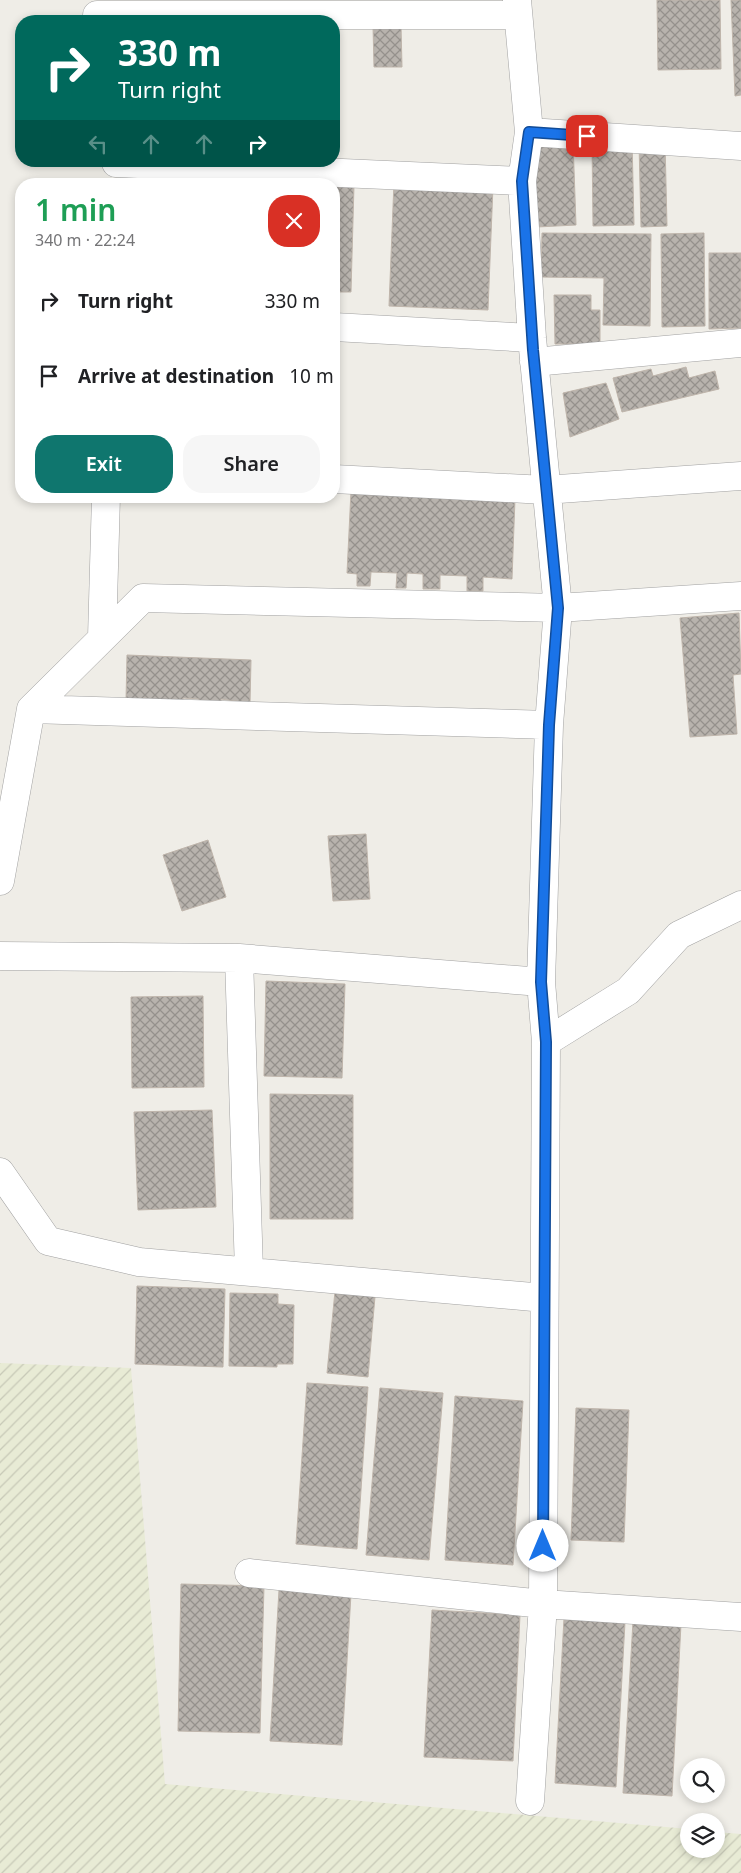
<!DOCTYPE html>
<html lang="en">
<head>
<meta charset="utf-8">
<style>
	body { margin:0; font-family:"Noto Sans",sans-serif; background:#f6f6f6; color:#202124; height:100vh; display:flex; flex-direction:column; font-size:19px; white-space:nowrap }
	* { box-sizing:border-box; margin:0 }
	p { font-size:16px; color:#757577 }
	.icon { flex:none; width:28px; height:28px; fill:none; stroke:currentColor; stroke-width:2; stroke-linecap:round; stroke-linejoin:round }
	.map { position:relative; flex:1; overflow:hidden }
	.drawer { position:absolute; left:15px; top:178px; width:325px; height:325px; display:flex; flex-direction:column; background:#fff; border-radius:20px; box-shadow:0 2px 8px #0003 }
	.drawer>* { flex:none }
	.top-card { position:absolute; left:15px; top:15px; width:325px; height:152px; border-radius:20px; box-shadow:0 2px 8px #0003; background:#00695c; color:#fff; overflow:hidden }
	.controls { position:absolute; left:680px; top:1758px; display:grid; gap:10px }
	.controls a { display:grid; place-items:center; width:45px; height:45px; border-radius:50%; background:#fff; box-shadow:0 2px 8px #0003; font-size:25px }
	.pin { position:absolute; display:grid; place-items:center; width:42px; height:42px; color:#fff; margin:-21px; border-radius:10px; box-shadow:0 2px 8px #0006 }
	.me { position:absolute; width:55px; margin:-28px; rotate:0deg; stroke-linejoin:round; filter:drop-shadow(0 0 4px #0008) }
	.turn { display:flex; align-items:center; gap:18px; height:105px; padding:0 20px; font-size:22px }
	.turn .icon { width:65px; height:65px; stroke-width:2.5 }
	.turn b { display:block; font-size:35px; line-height:42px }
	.lanes { display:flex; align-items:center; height:48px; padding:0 20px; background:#0003; justify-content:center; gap:25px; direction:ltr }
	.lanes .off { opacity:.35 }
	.round { display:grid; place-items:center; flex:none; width:52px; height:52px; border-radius:20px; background:#f6f6f6 }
	.head { display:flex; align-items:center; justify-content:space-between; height:85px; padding:0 20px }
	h1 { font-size:30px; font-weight:600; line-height:38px; color:#1e9e55 }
	.primary-button { display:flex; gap:10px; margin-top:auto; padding:10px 20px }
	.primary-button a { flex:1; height:58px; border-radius:20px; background:#0f766e; color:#fff; font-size:20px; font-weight:600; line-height:58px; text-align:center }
	.primary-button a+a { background:#f6f6f6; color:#202124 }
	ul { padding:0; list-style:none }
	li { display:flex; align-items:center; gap:15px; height:75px; padding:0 20px }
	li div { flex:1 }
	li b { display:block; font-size:19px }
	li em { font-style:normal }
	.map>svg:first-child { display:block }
	.farmland { fill:url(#farmland-furrows) }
	.building { fill:url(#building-cross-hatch); stroke:#bfb5ab }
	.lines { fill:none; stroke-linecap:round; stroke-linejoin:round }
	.street-casing { stroke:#a1a1a1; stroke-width:29 }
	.street { stroke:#fff; stroke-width:28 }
	.route-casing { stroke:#114b97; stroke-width:12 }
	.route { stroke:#1a73e8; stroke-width:9 }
</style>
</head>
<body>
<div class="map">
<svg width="741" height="1873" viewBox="0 0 741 1873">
	<defs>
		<pattern id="farmland-furrows" width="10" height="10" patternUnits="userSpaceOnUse" patternTransform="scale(1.25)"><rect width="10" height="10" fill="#e8ebd5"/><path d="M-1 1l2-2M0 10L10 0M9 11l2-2" fill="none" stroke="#c7c9b7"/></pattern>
		<pattern id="building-cross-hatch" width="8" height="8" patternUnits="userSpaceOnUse" patternTransform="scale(1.25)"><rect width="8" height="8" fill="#b8b3ad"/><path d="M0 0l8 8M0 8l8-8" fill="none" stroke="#95918c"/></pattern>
	</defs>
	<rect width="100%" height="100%" fill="#efede7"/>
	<path class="farmland" d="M0 1363 131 1368 165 1784 689 1829V1849H716V1832L741 1834V1873H0Z"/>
	<path class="building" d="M657 0H720L721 69 658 70Z
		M731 0H741V95L735 96Z
		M373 26H401L402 67H374Z
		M632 140 634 225 593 226 592 141Z
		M573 141 576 225 537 227 533 143Z
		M665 142 667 226 641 227 639 143Z
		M394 182 493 186 488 310 389 306Z
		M334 184 354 185 351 292H334Z
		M542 233 651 234 650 326 603 325 604 278 541 277Z
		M704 233 705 326 662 327 661 234Z
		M709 253H741V328L709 329Z
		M554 295H591V310H600V344H555Z
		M686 367 689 378 715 371 719 389 622 412 613 378 651 369 653 376Z
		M606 383 619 419 570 437 563 393Z
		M351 491 515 499 512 579 483 577V591H467V576L440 575V589H423V574L407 573 406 588H396L397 573 371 572 370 586H357V574L347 573Z
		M739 613 741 674 733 675 737 734 690 737 680 618Z
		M127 655 251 660 250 703 221 699V704L199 703V699L183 698V702L143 698V701H126Z
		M366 834 370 899 333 901 328 836Z
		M208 840 226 897 182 911 163 855Z
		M266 981 345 984 342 1078 264 1076Z
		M203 996 204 1087 132 1088 131 997Z
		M270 1094 353 1095V1219H270Z
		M212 1110 216 1207 138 1210 134 1112Z
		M336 1281 376 1285 368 1377 327 1373Z
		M137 1286 225 1289 223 1367 135 1364Z
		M230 1293 278 1294V1304L294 1305 293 1364H277V1367L229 1366Z
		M307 1383 368 1387 357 1549 296 1544Z
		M380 1388 443 1393 429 1560 366 1555Z
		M455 1396 523 1401 513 1565 445 1560Z
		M576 1408 629 1410 624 1542 571 1540Z
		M181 1584 264 1586 260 1733 178 1731Z
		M279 1590 351 1594 342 1745 270 1741Z
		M432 1610 520 1615 513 1761 424 1757Z
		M564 1618 625 1622 616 1787 555 1783Z
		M633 1621 681 1624 672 1796 623 1793Z"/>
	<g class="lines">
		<defs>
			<path id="street" d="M517 0 529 132 522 181 532 338 558 608 549 725 541 982 546 1042 543 1604 530 1801
				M97 15H517
				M529 132 741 146
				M116 163 522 181
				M334 327 532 338
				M534 362 741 343
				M334 479 545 490 741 476
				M102 638 106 496
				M31 709 549 725
				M0 881 31 709 143 598 558 608 741 596
				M0 956 239 958 541 982
				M239 958 249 1271
				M546 1042 628 991 679 935 741 905
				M0 1172 48 1241 139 1262 544 1298
				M249 1573 543 1604 741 1617"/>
		</defs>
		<use href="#street" class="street-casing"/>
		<use href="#street" class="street"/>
	</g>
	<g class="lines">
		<defs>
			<path id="route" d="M543 1546 546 1042 541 982 549 725 558 608 533 350 522 181 529 132 587 136"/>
		</defs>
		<use href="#route" class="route-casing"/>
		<use href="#route" class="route"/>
	</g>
</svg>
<div class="controls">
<a><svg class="icon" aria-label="search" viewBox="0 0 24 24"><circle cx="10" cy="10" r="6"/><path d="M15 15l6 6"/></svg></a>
<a><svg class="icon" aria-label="layers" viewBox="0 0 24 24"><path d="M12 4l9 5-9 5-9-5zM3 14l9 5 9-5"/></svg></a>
</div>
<div class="pin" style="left:587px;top:136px;background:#d93025"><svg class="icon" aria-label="arrive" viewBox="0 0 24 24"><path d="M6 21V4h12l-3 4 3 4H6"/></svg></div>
<svg class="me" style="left:543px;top:1546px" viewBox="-20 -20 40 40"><circle r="19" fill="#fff"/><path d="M0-13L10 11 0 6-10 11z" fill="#1a73e8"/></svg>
<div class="top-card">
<div class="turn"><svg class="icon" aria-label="right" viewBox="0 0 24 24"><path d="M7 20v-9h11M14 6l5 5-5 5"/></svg><div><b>330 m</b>Turn right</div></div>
<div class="lanes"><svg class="icon off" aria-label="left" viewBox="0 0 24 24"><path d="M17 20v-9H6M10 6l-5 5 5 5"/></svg><svg class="icon off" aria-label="ahead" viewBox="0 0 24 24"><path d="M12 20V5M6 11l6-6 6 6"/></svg><svg class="icon off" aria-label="ahead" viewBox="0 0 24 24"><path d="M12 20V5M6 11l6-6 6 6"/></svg><svg class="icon" aria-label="right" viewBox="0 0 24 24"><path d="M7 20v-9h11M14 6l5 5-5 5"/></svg></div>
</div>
<section class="drawer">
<div class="head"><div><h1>1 min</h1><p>340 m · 22:24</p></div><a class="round" style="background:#d93025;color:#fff"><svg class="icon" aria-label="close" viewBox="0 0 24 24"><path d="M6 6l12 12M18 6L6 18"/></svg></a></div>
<ul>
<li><svg class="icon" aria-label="right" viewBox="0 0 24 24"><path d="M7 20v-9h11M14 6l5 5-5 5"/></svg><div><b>Turn right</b></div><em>330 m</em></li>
<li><svg class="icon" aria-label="arrive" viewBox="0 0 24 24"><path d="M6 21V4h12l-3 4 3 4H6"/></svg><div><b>Arrive at destination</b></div><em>10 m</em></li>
</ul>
<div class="primary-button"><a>Exit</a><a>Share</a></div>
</section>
</div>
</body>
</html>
